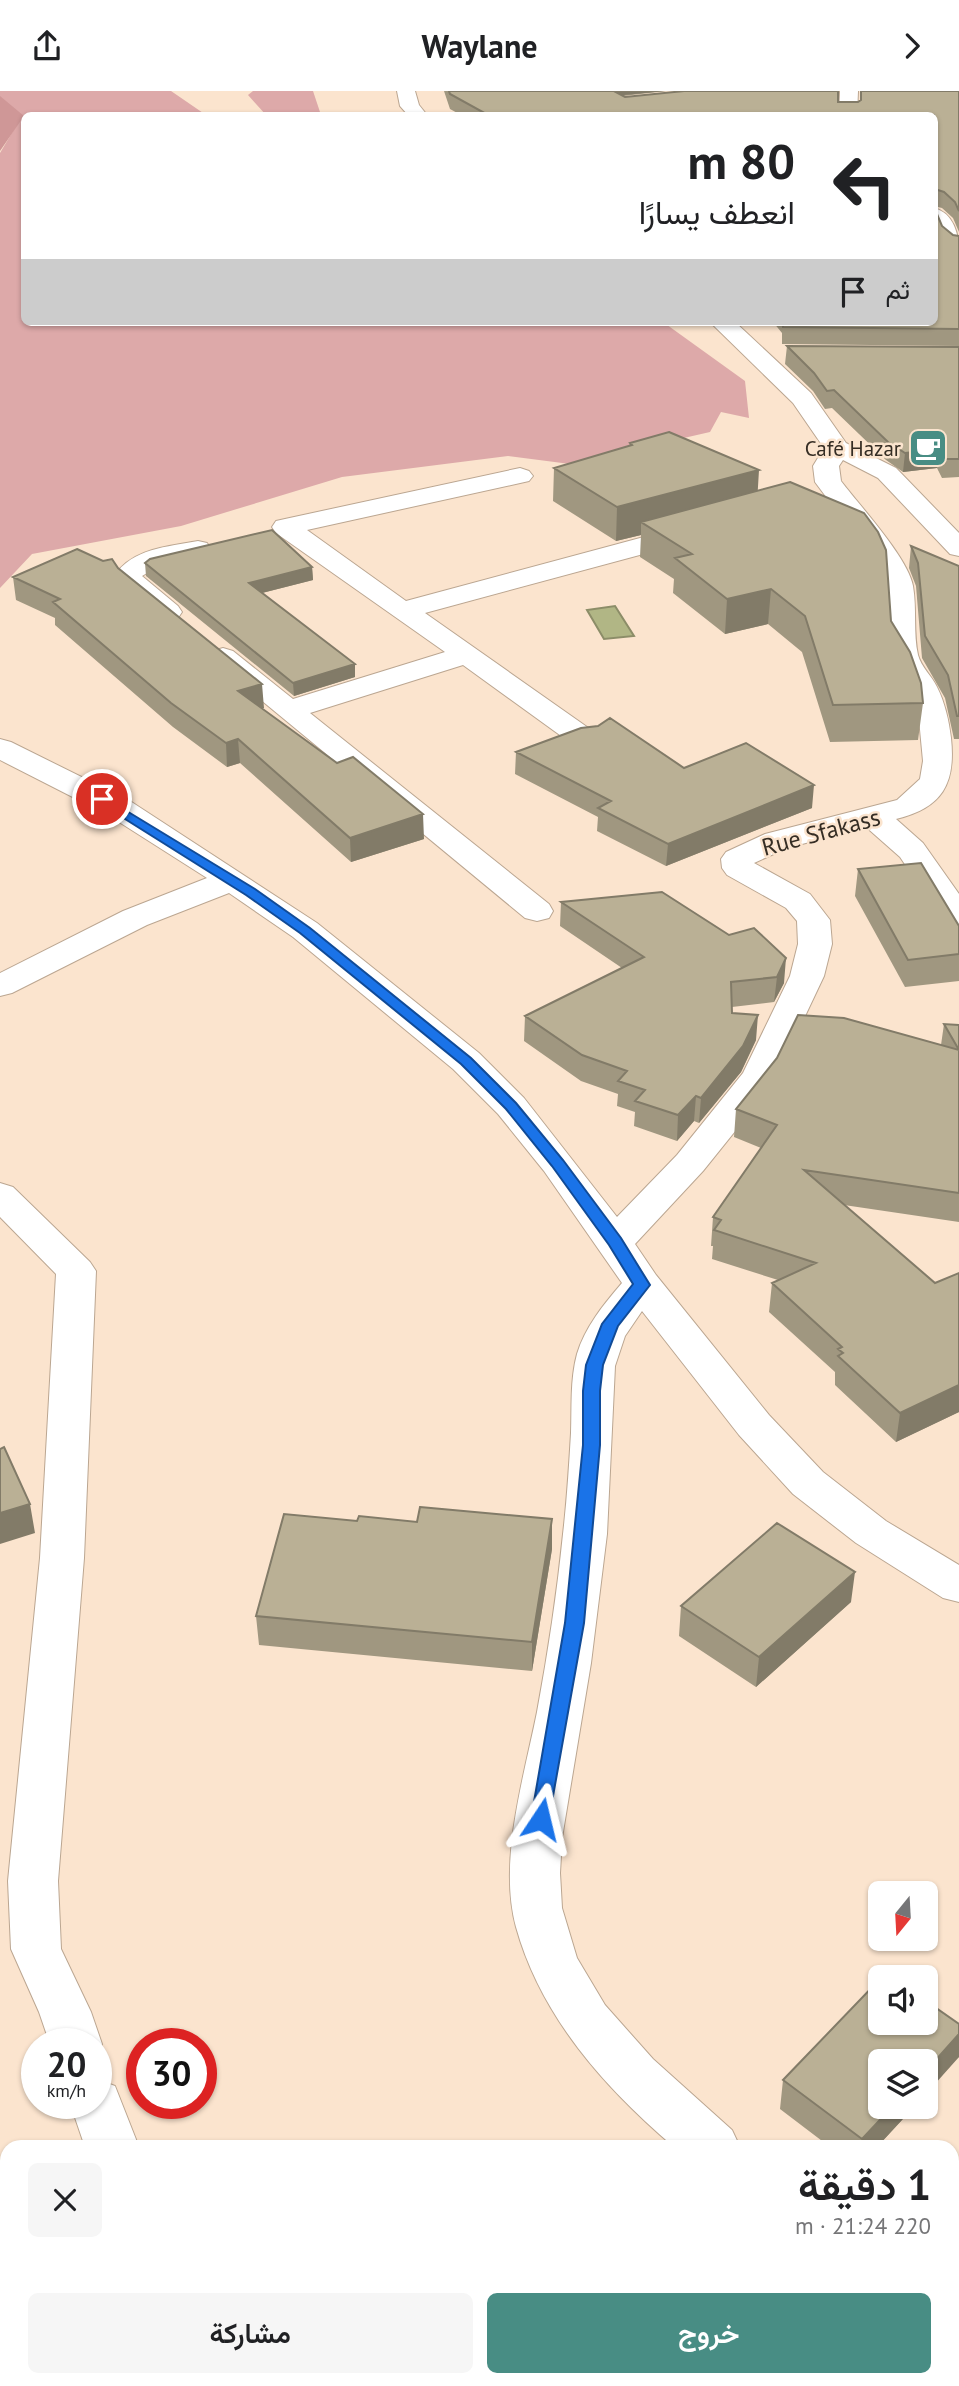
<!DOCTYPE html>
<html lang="ar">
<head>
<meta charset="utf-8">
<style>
	body { margin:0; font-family:"PT Sans",Vazirmatn,sans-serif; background:#f6f6f6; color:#202124; direction:rtl; height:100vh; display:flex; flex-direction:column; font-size:26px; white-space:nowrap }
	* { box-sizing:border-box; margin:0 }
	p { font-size:23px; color:#757577 }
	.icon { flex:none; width:38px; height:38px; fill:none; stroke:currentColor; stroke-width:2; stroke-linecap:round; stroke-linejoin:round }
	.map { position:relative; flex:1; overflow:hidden; direction:ltr }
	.details { position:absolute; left:0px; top:2049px; width:959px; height:247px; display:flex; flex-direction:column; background:#fff; border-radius:21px 21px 0 0; box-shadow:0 2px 5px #0004; direction:rtl }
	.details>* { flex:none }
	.hud { position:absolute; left:21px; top:21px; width:917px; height:214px; border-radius:10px; box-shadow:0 2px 5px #0004; direction:rtl; background:#fff; color:#202124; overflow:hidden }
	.needle { width:46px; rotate:198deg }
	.controls { position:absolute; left:868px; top:1790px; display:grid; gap:14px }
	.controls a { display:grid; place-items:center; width:70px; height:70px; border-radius:10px; background:#fff; box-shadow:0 2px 5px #0004; font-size:35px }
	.speed { position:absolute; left:21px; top:1937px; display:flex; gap:14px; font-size:35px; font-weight:700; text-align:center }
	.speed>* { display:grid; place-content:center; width:91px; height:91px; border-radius:50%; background:#fff; box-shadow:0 2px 5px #0004; line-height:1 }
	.speed small { font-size:18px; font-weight:400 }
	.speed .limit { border:10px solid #d22; background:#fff; color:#111 }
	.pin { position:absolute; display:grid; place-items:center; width:60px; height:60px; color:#fff; margin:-30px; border:4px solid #fff; border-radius:50%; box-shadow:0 2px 7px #0007 }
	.me { position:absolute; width:77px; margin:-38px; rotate:10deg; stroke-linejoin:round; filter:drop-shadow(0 0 5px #0008) }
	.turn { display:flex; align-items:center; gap:24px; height:147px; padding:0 28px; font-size:32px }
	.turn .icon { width:91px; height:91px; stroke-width:2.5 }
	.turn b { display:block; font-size:49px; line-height:60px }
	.then { display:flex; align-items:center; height:66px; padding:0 28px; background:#0003; gap:14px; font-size:26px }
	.round { display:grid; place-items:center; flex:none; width:74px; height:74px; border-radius:10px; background:#f6f6f6 }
	.head { display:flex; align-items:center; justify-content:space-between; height:119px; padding:0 28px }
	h1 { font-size:42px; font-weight:600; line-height:52px }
	.action { display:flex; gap:14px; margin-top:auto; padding:14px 28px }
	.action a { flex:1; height:80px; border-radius:10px; background:#488d84; color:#fff; font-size:28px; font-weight:600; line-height:80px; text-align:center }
	.action a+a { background:#f6f6f6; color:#202124 }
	header { display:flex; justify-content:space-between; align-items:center; height:91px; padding:0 28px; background:#fff; font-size:32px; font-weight:600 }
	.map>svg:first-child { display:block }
	.green { fill:#dda9a9 }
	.forest { fill:#cf9797 }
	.water { fill:#b1b685; stroke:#8c8d68; stroke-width:2 }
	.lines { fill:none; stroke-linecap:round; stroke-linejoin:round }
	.street-casing { stroke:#bba691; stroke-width:2 }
	.street { fill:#fff; fill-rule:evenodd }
	.wall { fill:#a09780 }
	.shaded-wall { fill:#827b68 }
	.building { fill:#bab095; stroke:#827b68; stroke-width:2 }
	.route { fill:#1a73e8; stroke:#114b97; stroke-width:2 }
	.labels { text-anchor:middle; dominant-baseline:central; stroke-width:5; stroke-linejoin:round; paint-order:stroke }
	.far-poi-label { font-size:21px; fill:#352d24; stroke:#fbe4ce; text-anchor:end }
	.street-label { font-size:24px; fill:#352d24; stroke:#fbe4ce }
</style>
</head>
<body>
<header><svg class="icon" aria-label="forward" viewBox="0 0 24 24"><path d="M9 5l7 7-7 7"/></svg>Waylane<svg class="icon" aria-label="share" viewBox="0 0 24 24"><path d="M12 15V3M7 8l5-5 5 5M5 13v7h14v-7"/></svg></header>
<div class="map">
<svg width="959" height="2295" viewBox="0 0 959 2295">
	<rect width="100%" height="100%" fill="#fbe4ce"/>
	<path class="green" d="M0 0H171L206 24H24V231H663L745 290 749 327 721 321 710 341 570 373 508 365 342 386 181 435 32 463 0 497V62L22 25 0 6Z
		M253 0H313L321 24H266L248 4Z"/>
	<path class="forest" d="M0 5 24 25 0 60Z"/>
	<path class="water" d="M615 515 634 545 604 548 587 519Z"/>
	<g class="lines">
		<defs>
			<path id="street" d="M397 0H415L419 14 427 24H408L400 15Z
				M840 0H858L857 24H839Z
				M934 117C954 122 959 144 959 161 939 156 934 135 934 117Z
				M710 231H735L811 302 846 352 896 377 959 442V465L950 463 878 387 843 369 839 375 841 390C860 415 908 467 913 495 917 518 913 542 918 564 921 576 932 585 937 596 945 612 949 630 951 647 956 693 942 717 896 728L923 752 959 803V839L947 836 900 766 866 736 787 757 754 772 810 803 830 829 832 853 824 885 773 993 703 1080 635 1153 656 1184 769 1324 823 1381 886 1430 959 1474V1511L943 1507 856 1452 793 1403 739 1344 642 1220 625 1245 615 1275 607 1443 591 1572 562 1747 560 1782 562 1817 577 1867 605 1914 653 1968 732 2039 740 2056H674C605 1997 541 1926 516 1836 498 1770 524 1686 537 1621 548 1562 557 1502 563 1443 567 1409 569 1376 571 1342 572 1316 570 1289 577 1263 585 1236 604 1213 622 1192L544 1080 498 1023 453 978 293 846 229 802 147 834 12 902 0 905V882L123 820 207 787 108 724 0 669V648L11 651 130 710 317 832 479 962 524 1007 617 1126 677 1064 743 982 790 885 798 853 797 830 786 817 727 784 722 777 721 768 726 761 765 743 897 709 920 688 923 670 919 628 908 596 890 566 885 493 877 474 815 391 813 375 824 357 793 312Z
				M520 377 529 380 533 385 529 390 307 439 406 510 681 436 690 434 699 436 703 442 699 448 425 522 597 643 601 649 597 655 586 658 575 655 463 574 310 622 549 813 553 820 549 827 537 830 525 827 209 566 213 560 223 557 233 560 293 608 445 561 276 442 272 436 276 430 285 428Z
				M198 450 207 452 211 458 207 464 159 475 142 485 178 515 182 521 178 527C154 533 125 505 114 485 133 457 167 456 198 450Z
				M0 1092 13 1096 90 1171 96 1180 84 1467 58 1790 61 1858 91 1921 102 1953 96 1965V1953H50L39 1921 11 1858 8 1790 40 1467 56 1183 0 1126Z
				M96 1988 115 1995 139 2056H85L70 2012H96Z
				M96 2289H154L151 2295H93Z"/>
		</defs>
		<use href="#street" class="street-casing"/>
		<use href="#street" class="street"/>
	</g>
	<path class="wall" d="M444 0H666L623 5 625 6 858 11 860 10V0H959V141L953 127 942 117 934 115V24H461L450 18Z
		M942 135 953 144 959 145V255L782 253V242L773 231H934Z
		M787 255 959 256V386L942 387 937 377 903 381 886 369 832 317 825 318 813 300 785 273Z
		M630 352 758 400 891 530 923 612 918 649 830 651 802 561 768 533 725 543 673 502 674 488 640 466 641 444 616 450 553 410 554 377 629 355Z
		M911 455 959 475V648H954L945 607 922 567 916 495 909 477Z
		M145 472 312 476 313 489 262 502 355 573V586L294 605 146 485Z
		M118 477 264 617H262L424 748 351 771 240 672 227 676 173 636 55 534V527L16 509 13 486Z
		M516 661 684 677 812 717 666 775 597 740 598 726 515 683Z
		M858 778 959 835V890L905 896 855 805Z
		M561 811 729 844 784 892 774 911 732 916V922L756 949 741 981 699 1032 694 1030 677 1050 634 1035 635 1021 617 1015 618 1003 581 990 524 950 525 925 622 877 560 835Z
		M944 933 959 934V1131L844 1114 935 1192 959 1182V1321L896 1351 835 1294V1281L769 1221 772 1192 778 1189 712 1168 713 1155H711L713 1126 761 1057 734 1046 736 1018 941 954Z
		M552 1458 532 1580 259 1554 256 1525Z
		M851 1511 756 1596 679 1545 681 1515Z
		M959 1966 880 2016H914L877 2056H830L780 2018 783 1989Z
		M794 2289H952L955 2295H803Z"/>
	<path class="shaded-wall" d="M612 0H666L624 4 612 14Z
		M939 358 937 377 903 381 905 362Z
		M759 379 757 412 641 431V444L616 450 617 416Z
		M312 476 313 489 250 505 249 492Z
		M771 498 768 533 725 543 727 508Z
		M355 573V586L294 605 293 592Z
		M262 593 264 617 240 624 238 600Z
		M238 648 240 672 227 676 226 652Z
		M814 694 812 717 666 775 668 753Z
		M423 723 424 748 351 771 350 747Z
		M786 867 784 892 774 911 777 886Z
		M758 924 756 949 741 981 699 1032 701 1007Z
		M696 1005 694 1030 677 1050 678 1024Z
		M959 1294V1321L896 1351 900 1322Z
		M30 1413 35 1442 0 1453V1422Z
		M552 1428V1458L532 1580V1551Z
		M855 1481 851 1511 756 1596 759 1566Z
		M959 1943V1966L926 2003V1980Z
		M892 2016H914L877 2056H861L862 2048Z
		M959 2264V2289L955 2295H938L942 2289H952V2274Z"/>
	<path class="building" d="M449 0H614L625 6 684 0H838V11H858L861 9V0H959V120L955 111 944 101 935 98 934 109V24H488L450 3Z
		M934 116 942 135 953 144 959 145V238L783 236V231H934Z
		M787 255 959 256V368H944L939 358 905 362 888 351 834 299 827 300 814 282Z
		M669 341 759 379 617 416 554 377 632 354 630 352Z
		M790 391 864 422 878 441 886 459 891 530 910 561 921 592 923 612 833 614 805 525 771 498 727 508 675 467 692 463 641 431Z
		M272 439 312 476 249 492 355 573 293 592 145 472 150 468Z
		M911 455 959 475V625H957L948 584 925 545 918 472Z
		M77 458 103 470 112 468 118 477 262 593 238 600 337 672 353 666 423 723 350 747 238 648 226 652 171 612 53 511 60 508 13 486Z
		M610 627 684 677 746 652 814 694 668 753 598 717 611 710 516 661 581 637 598 635Z
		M921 772 959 835V863L908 869 858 778Z
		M662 801 729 844 754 837 786 867 777 886 731 891 732 922 758 924 743 955 701 1007 696 1005 678 1024 635 1010 645 999 618 990 627 980 582 964 525 925 644 866 561 811Z
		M798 924 844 927 959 959 944 933 959 934V1102L804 1079 935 1192 959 1182V1294L900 1322 838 1265 843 1262 838 1258 842 1256 772 1192 816 1172 714 1139 721 1129 713 1126 777 1034 736 1018 777 967Z
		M4 1356 30 1413 0 1422V1358Z
		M420 1416 552 1428 532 1551 256 1525 284 1423 357 1430 359 1425 417 1431Z
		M777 1432 855 1481 759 1566 681 1515Z
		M886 1882 893 1886H882Z
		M880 1888V1932H926V1910L959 1933V1943L926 1980V1970H880V2016H892L862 2048 783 1989Z
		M739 2052 745 2056H736Z
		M952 2191 958 2195 959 2204V2264L952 2274Z
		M855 2289H942L938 2295H864Z"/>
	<path class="route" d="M102 705 255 798 310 837 471 967 516 1012 563 1069 621 1147 650 1194 618 1235 603 1274 600 1300V1354L584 1532 548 1733 541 1736 534 1733 531 1728 565 1532 583 1354V1300L586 1274 602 1233 633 1193 609 1154 552 1075 506 1018 461 973 300 842 246 804 98 711V706Z"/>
	<defs>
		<symbol id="cafe-square" viewBox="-11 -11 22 22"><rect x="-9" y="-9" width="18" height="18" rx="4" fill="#488d84" stroke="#fbe4ce"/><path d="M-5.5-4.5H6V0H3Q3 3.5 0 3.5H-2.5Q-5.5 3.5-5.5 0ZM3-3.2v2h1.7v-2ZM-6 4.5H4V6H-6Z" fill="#fff"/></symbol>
	</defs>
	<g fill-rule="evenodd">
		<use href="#cafe-square" x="906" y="335" width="44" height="44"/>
	</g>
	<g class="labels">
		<g class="far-poi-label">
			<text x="901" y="357">Café Hazar</text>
		</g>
		<g class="street-label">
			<text transform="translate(821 741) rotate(-15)">Rue Sfakass</text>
		</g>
	</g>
</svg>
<div class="controls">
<a><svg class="needle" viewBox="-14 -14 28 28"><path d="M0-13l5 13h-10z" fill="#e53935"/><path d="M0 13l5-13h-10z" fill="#757577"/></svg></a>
<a><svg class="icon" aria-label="sound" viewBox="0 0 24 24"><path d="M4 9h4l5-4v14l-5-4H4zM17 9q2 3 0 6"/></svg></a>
<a><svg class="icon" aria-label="layers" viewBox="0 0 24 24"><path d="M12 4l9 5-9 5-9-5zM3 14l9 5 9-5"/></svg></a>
</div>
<div class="speed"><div>20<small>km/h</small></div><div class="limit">30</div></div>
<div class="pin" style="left:102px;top:708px;background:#d93025"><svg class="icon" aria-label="arrive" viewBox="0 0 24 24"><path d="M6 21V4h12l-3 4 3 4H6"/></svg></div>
<svg class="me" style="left:541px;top:1728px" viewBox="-20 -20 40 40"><path d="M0-17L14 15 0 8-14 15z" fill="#1a73e8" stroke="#fff" stroke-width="4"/></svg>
<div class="hud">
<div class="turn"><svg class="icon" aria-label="left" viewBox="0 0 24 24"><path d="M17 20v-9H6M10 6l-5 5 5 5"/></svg><div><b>80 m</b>انعطف يسارًا</div></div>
<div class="then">ثم<svg class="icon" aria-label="arrive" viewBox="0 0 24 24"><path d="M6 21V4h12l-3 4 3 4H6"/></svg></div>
</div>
<section class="details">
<div class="head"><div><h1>1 دقيقة</h1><p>220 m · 21:24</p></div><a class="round"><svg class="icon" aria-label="close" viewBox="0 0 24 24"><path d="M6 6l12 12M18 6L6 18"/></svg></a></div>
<div class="action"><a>خروج</a><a>مشاركة</a></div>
</section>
</div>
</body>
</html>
